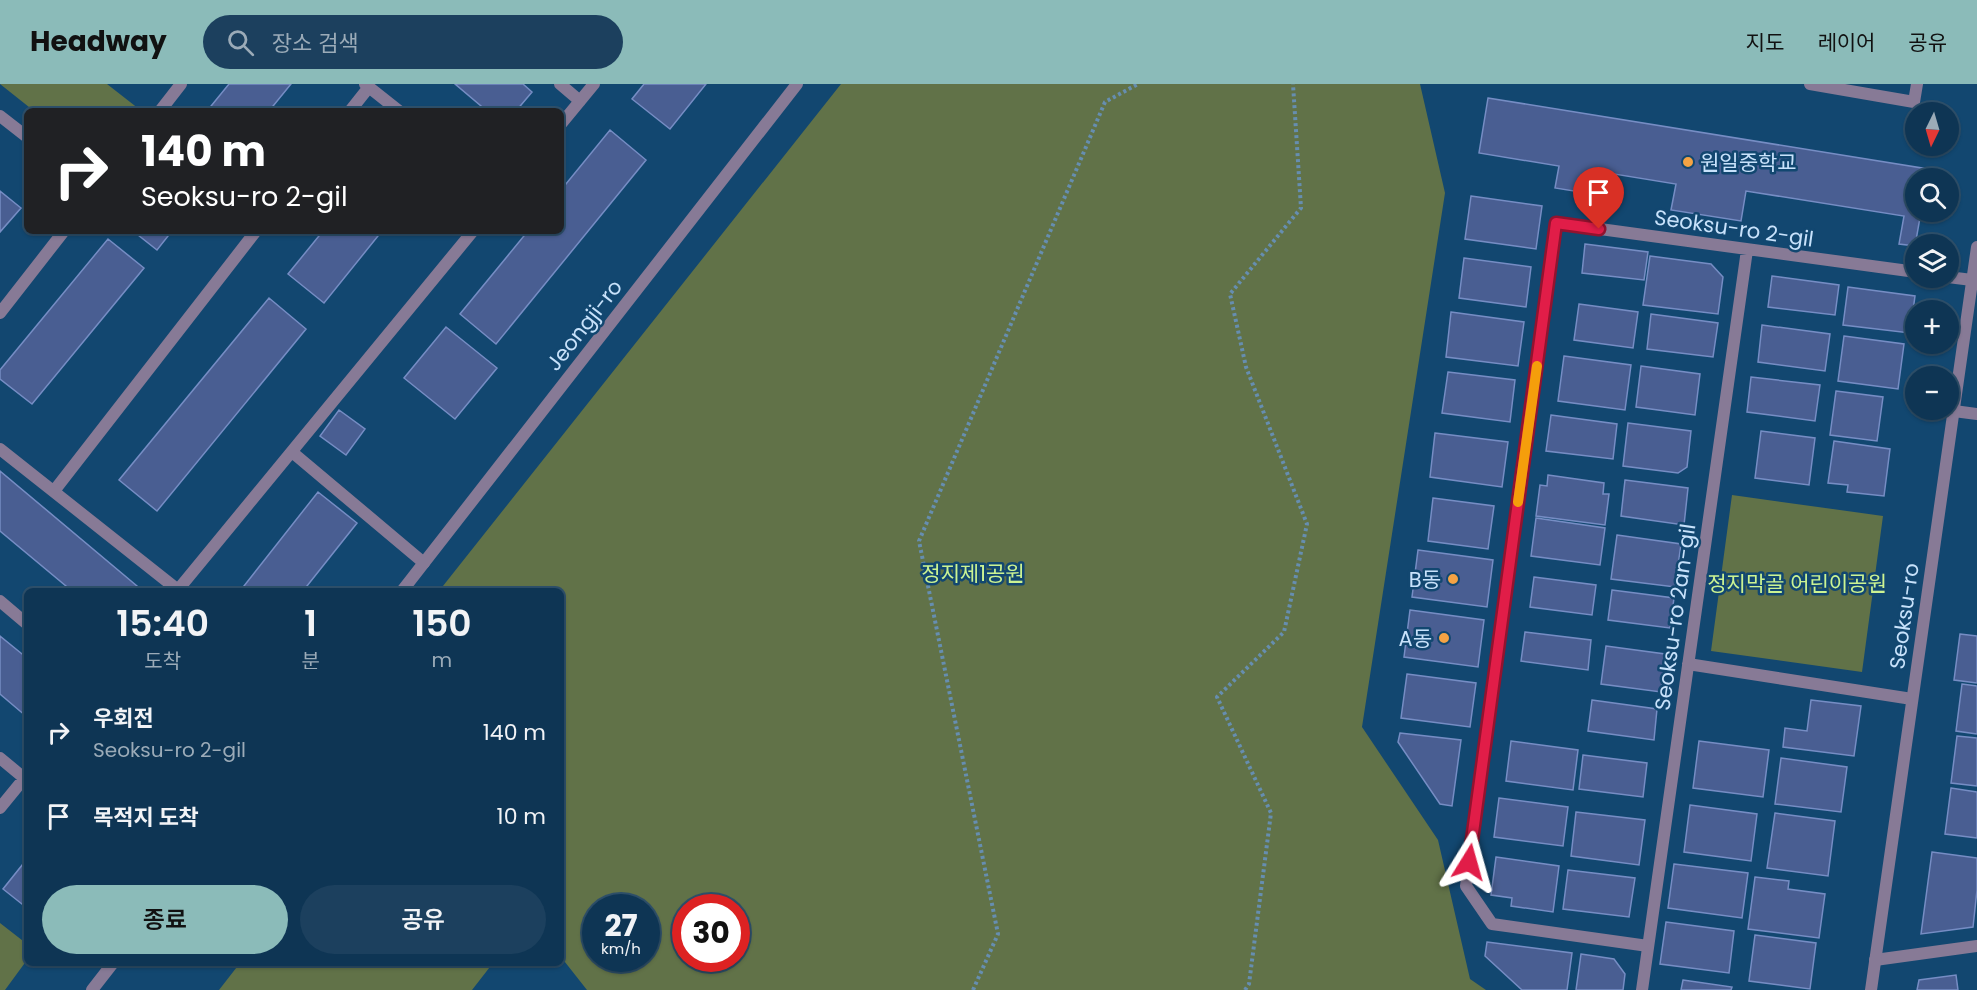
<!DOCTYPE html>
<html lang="ko">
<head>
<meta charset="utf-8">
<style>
	body { margin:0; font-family:Poppins,"Noto Sans KR",sans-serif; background:#1c405e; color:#f1f3f6; height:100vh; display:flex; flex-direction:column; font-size:22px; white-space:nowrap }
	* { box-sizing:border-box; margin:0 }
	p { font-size:20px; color:#9babb8 }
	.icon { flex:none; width:33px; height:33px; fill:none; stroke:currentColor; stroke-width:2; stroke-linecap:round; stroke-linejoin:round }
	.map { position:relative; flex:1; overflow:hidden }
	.drawer { position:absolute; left:24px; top:504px; width:540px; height:378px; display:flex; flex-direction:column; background:#0e3554; border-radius:9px; box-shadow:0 2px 4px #0004,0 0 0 2px #2e506b }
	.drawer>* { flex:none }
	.guide { position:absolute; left:24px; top:24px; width:540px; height:126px; border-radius:9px; box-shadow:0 2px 4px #0004,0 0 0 2px #2e506b; background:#202124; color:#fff; overflow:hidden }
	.needle { width:39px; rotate:185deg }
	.tools { position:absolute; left:1905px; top:18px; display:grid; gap:12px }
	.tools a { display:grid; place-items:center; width:54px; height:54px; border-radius:50%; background:#0e3554; box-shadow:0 2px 4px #0004,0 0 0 2px #2e506b; font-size:30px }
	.speed { position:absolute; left:582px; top:810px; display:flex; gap:12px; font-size:30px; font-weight:700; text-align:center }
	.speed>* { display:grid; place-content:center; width:78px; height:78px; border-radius:50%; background:#0e3554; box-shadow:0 2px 4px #0004,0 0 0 2px #2e506b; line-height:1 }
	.speed small { font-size:15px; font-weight:400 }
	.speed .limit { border:9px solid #d22; background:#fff; color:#111 }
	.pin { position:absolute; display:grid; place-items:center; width:51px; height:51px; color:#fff; margin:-62px -26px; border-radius:50% 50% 50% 0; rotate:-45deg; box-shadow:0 0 6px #0007 }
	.pin .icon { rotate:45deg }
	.me { position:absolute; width:66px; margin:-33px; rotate:8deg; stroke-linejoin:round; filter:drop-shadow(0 0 4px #0008) }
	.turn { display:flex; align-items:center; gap:21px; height:126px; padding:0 18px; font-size:27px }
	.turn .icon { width:78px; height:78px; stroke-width:2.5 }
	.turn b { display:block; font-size:42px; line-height:51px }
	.eta { display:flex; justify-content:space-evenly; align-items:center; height:102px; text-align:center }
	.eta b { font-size:36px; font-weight:600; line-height:42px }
	.primary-button { display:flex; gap:12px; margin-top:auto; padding:12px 18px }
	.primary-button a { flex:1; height:69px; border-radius:36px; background:#8bbbb9; color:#111; font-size:24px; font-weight:600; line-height:69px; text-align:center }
	.primary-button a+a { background:#1c405e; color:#f1f3f6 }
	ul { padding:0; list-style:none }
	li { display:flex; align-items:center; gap:18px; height:84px; padding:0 18px }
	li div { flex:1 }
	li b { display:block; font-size:22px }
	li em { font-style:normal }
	header { display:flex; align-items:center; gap:36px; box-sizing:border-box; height:84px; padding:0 30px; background:#8bbbb9; color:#111 }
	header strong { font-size:28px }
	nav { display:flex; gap:33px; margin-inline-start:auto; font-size:21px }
	.search { width:420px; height:54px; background:#1c405e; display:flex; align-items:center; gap:15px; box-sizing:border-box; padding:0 21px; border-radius:33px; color:#9babb8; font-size:22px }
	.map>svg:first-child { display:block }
	.green { fill:#617248; fill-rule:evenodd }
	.building { fill:#495e92; stroke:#768dc4; stroke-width:1.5 }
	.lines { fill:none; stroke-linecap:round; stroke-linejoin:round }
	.path { stroke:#668eb0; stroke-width:4; stroke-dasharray:3 3; stroke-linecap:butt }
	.service { stroke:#877a96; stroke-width:12 }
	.minor { stroke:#877a96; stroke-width:12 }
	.tertiary { stroke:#877a96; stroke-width:12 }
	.route-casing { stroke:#92132f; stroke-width:15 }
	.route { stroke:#e11d48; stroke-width:10 }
	.slow { stroke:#f59e0b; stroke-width:10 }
	.poi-dot { fill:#f4a344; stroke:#124770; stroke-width:2 }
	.labels { text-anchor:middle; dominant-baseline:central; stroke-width:5; stroke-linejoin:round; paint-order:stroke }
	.poi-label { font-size:21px; fill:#c8e2fb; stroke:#124770; text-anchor:end }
	.street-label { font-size:21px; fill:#c8e2fb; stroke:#124770 }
	.park-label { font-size:21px; fill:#ccf392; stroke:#124770 }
</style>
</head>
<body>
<header>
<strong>Headway</strong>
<div class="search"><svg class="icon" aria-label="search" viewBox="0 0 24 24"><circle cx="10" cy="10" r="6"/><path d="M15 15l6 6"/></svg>장소 검색</div>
<nav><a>지도</a><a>레이어</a><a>공유</a></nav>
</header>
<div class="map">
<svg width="1977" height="906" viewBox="0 0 1977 906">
	<rect width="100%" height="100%" fill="#124770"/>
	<path class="green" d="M0 0H107L139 25 138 27H34Z
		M841 0H1420L1445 109 1362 643 1438 756 1470 895 1486 906H587L561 873V507H439ZM596 824H646V874H596ZM686 824H736V874H686Z
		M1732 411 1883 432 1862 588 1711 567Z
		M0 839 27 860V876L5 906H0Z
		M240 879H493L472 906H219Z"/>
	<path class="building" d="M229 0H291L269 27H207Z
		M455 0H523L532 8 516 27H487Z
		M644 0H706L670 45 632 15Z
		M1488 14 1928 85 1927 94H1916V128H1921L1915 162 1899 160 1904 132 1746 107 1741 137 1671 126 1676 100 1590 86 1586 109 1555 104 1559 82 1479 69Z
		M610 46 646 76 496 260 460 230 528 147H561V106Z
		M0 107 21 124 0 148Z
		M1471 112 1542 122 1536 165 1465 155Z
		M133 147H172L157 166Z
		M323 147H382L324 219 288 190Z
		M108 155 144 184 32 320 0 295V286Z
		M1585 160 1648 168 1644 196 1582 189Z
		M1650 172 1711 180 1723 193 1718 230 1643 221Z
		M1464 174 1531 183 1526 223 1459 214Z
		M1772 192 1839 201 1835 231 1768 223Z
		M1848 203 1915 212 1910 249 1843 241Z
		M269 214 306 245 157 427 119 396Z
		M1579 220 1638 228 1633 264 1574 256Z
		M1451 228 1524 238 1518 282 1446 273Z
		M1651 230 1718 239 1713 273 1647 265Z
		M1762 241 1830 250 1825 287 1758 278Z
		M446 243 497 284 455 335 404 294Z
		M1844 252 1904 260 1898 305 1838 297Z
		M1564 272 1631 281 1625 326 1558 317Z
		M1641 282 1700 290 1695 331 1636 323Z
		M1448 288 1515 296 1510 338 1442 329Z
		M1751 293 1820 301 1815 337 1747 328Z
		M1836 307 1883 313 1877 357 1830 351Z
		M339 326 365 345 346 371 320 352Z
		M1551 331 1617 340 1613 375 1546 367Z
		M1628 339 1691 347 1687 383 1678 389 1623 382Z
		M1761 347 1815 354 1809 401 1755 394Z
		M1435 349 1508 358 1502 403 1430 393Z
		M1834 357 1890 365 1884 412 1847 408 1848 401 1828 399Z
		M0 387 137 502 132 507H72L0 447Z
		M1548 391 1604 399 1603 410H1609L1605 441 1536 432 1540 401 1547 402Z
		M1625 396 1688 404 1684 441 1621 432Z
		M318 408 357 439 303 507H240Z
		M1433 414 1494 422 1488 465 1428 457Z
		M1536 434 1605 444 1600 481 1531 472Z
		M1617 451 1681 460 1675 503 1611 495Z
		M1418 466 1493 476 1487 523 1412 513Z
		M1534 493 1596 501 1592 531 1530 523Z
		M1612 506 1674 514 1670 544 1608 536Z
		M1410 526 1484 536 1478 583 1404 573Z
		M1525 548 1591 556 1588 586 1521 577Z
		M1960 550 1977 552V599L1954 596Z
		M0 552 27 574V633L0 610Z
		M1606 562 1665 570 1661 608 1601 600Z
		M1407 590 1476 599 1470 643 1401 634Z
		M1962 600 1977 602V650L1956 647Z
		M1592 616 1657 625 1654 656 1588 647Z
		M1811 616 1861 622 1854 672 1783 663 1785 644 1807 647Z
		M1400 649 1461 656 1452 722 1440 720 1398 658Z
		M1957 652 1977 654V702L1951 699Z
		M1511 657 1578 666 1573 706 1506 697Z
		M1699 657 1769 666 1763 713 1693 704Z
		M1583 671 1647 679 1643 713 1579 705Z
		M1781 674 1847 683 1841 728 1775 720Z
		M1951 704 1977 708V754L1945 750Z
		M1499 714 1568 723 1563 762 1494 753Z
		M1690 721 1757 730 1751 777 1684 768Z
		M1576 728 1645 736 1639 781 1571 772Z
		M1775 729 1835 737 1828 792 1767 784Z
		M1932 768 1977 774V806L1973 843 1921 850Z
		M1496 773 1559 782 1553 828 1511 822 1512 814 1491 811Z
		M27 775V824L3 805Z
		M1674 780 1748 789 1742 834 1668 824Z
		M1568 786 1635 794 1629 833 1563 825Z
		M1755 793 1789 797 1788 805 1825 810 1819 854 1748 845Z
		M1666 838 1734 847 1729 889 1660 880Z
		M1755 851 1816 859 1810 905 1749 897Z
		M1487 858 1572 869 1567 906H1522L1485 872Z
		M1581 870 1614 875 1625 890 1623 906H1576Z
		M1956 891 1958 906H1917L1919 896Z
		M1683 896 1732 903 1731 906H1681Z"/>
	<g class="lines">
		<path class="path" d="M973 906 998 850 919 457 1105 18 1138 0
			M1245 906 1249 900 1271 729 1217 613 1284 548 1307 440 1246 283 1230 210 1301 124 1293 0"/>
		<path class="service" d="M365 0 399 27
			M560 0 580 17
			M1810 0 1914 18 1917 0
			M160 27 181 0
			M350 27 369 3
			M0 32 27 53
			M561 40 594 0
			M0 229 64 147
			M0 365 178 506
			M292 368 424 479
			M54 407 256 147
			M177 507 473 147
			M0 517 27 540
			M0 674 24 694
			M0 724 27 691"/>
		<path class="minor" d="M1948 193 1972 196
			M1954 327 1977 330
			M1688 580 1912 615
			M1648 862 1492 840 1466 802 1556 139 1916 188
			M1875 876 1977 862
			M1642 906 1747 166"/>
		<path class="tertiary" d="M402 507 797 0
			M92 906 113 879
			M1871 906 1977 163"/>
	</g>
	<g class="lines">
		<defs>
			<path id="route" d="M1469 778 1556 139 1599 145"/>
		</defs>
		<use href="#route" class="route-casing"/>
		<use href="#route" class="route"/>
		<path class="slow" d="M1518 418 1537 282"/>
	</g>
	<g class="poi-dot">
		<circle cx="1688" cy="78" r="6"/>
		<circle cx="1453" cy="495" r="6"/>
		<circle cx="1444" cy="554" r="6"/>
	</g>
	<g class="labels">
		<g class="poi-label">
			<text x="1700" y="78" text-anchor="start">원일중학교</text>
			<text x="1441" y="495">B동</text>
			<text x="1432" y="554">A동</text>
		</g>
		<g class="street-label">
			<text transform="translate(1734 144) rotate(8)">Seoksu-ro 2-gil</text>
			<text transform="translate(584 241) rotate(-52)">Jeongji-ro</text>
			<text transform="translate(1904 532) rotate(-82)">Seoksu-ro</text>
			<text transform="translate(1675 533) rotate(-82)">Seoksu-ro 2an-gil</text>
		</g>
		<g class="park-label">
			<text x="973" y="489">정지제1공원</text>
			<text x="1797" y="499">정지막골 어린이공원</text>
		</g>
	</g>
</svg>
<div class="tools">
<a><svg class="needle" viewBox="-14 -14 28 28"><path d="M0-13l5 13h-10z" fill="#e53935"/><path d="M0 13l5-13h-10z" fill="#9babb8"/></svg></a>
<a><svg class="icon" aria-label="search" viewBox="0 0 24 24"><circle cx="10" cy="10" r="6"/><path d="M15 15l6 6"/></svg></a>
<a><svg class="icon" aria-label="layers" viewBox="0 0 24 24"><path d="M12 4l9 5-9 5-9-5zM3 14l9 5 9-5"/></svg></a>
<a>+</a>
<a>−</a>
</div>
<div class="speed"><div>27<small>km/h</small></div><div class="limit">30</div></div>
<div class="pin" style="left:1599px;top:145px;background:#d93025"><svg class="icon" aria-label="arrive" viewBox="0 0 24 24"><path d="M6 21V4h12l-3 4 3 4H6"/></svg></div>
<svg class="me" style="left:1469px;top:778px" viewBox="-20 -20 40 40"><path d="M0-17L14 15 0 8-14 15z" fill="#e11d48" stroke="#fff" stroke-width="4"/></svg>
<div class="guide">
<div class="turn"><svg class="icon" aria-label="right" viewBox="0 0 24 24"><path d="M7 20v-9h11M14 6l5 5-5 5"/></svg><div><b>140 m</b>Seoksu-ro 2-gil</div></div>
</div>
<section class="drawer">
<div class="eta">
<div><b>15:40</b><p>도착</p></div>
<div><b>1</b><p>분</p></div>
<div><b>150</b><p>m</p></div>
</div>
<ul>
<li><svg class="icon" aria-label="right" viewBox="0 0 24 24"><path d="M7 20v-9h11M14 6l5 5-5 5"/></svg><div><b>우회전</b><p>Seoksu-ro 2-gil</p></div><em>140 m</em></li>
<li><svg class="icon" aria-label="arrive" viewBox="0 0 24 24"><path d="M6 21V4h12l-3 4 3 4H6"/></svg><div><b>목적지 도착</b></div><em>10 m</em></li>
</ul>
<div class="primary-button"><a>종료</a><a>공유</a></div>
</section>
</div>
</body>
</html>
